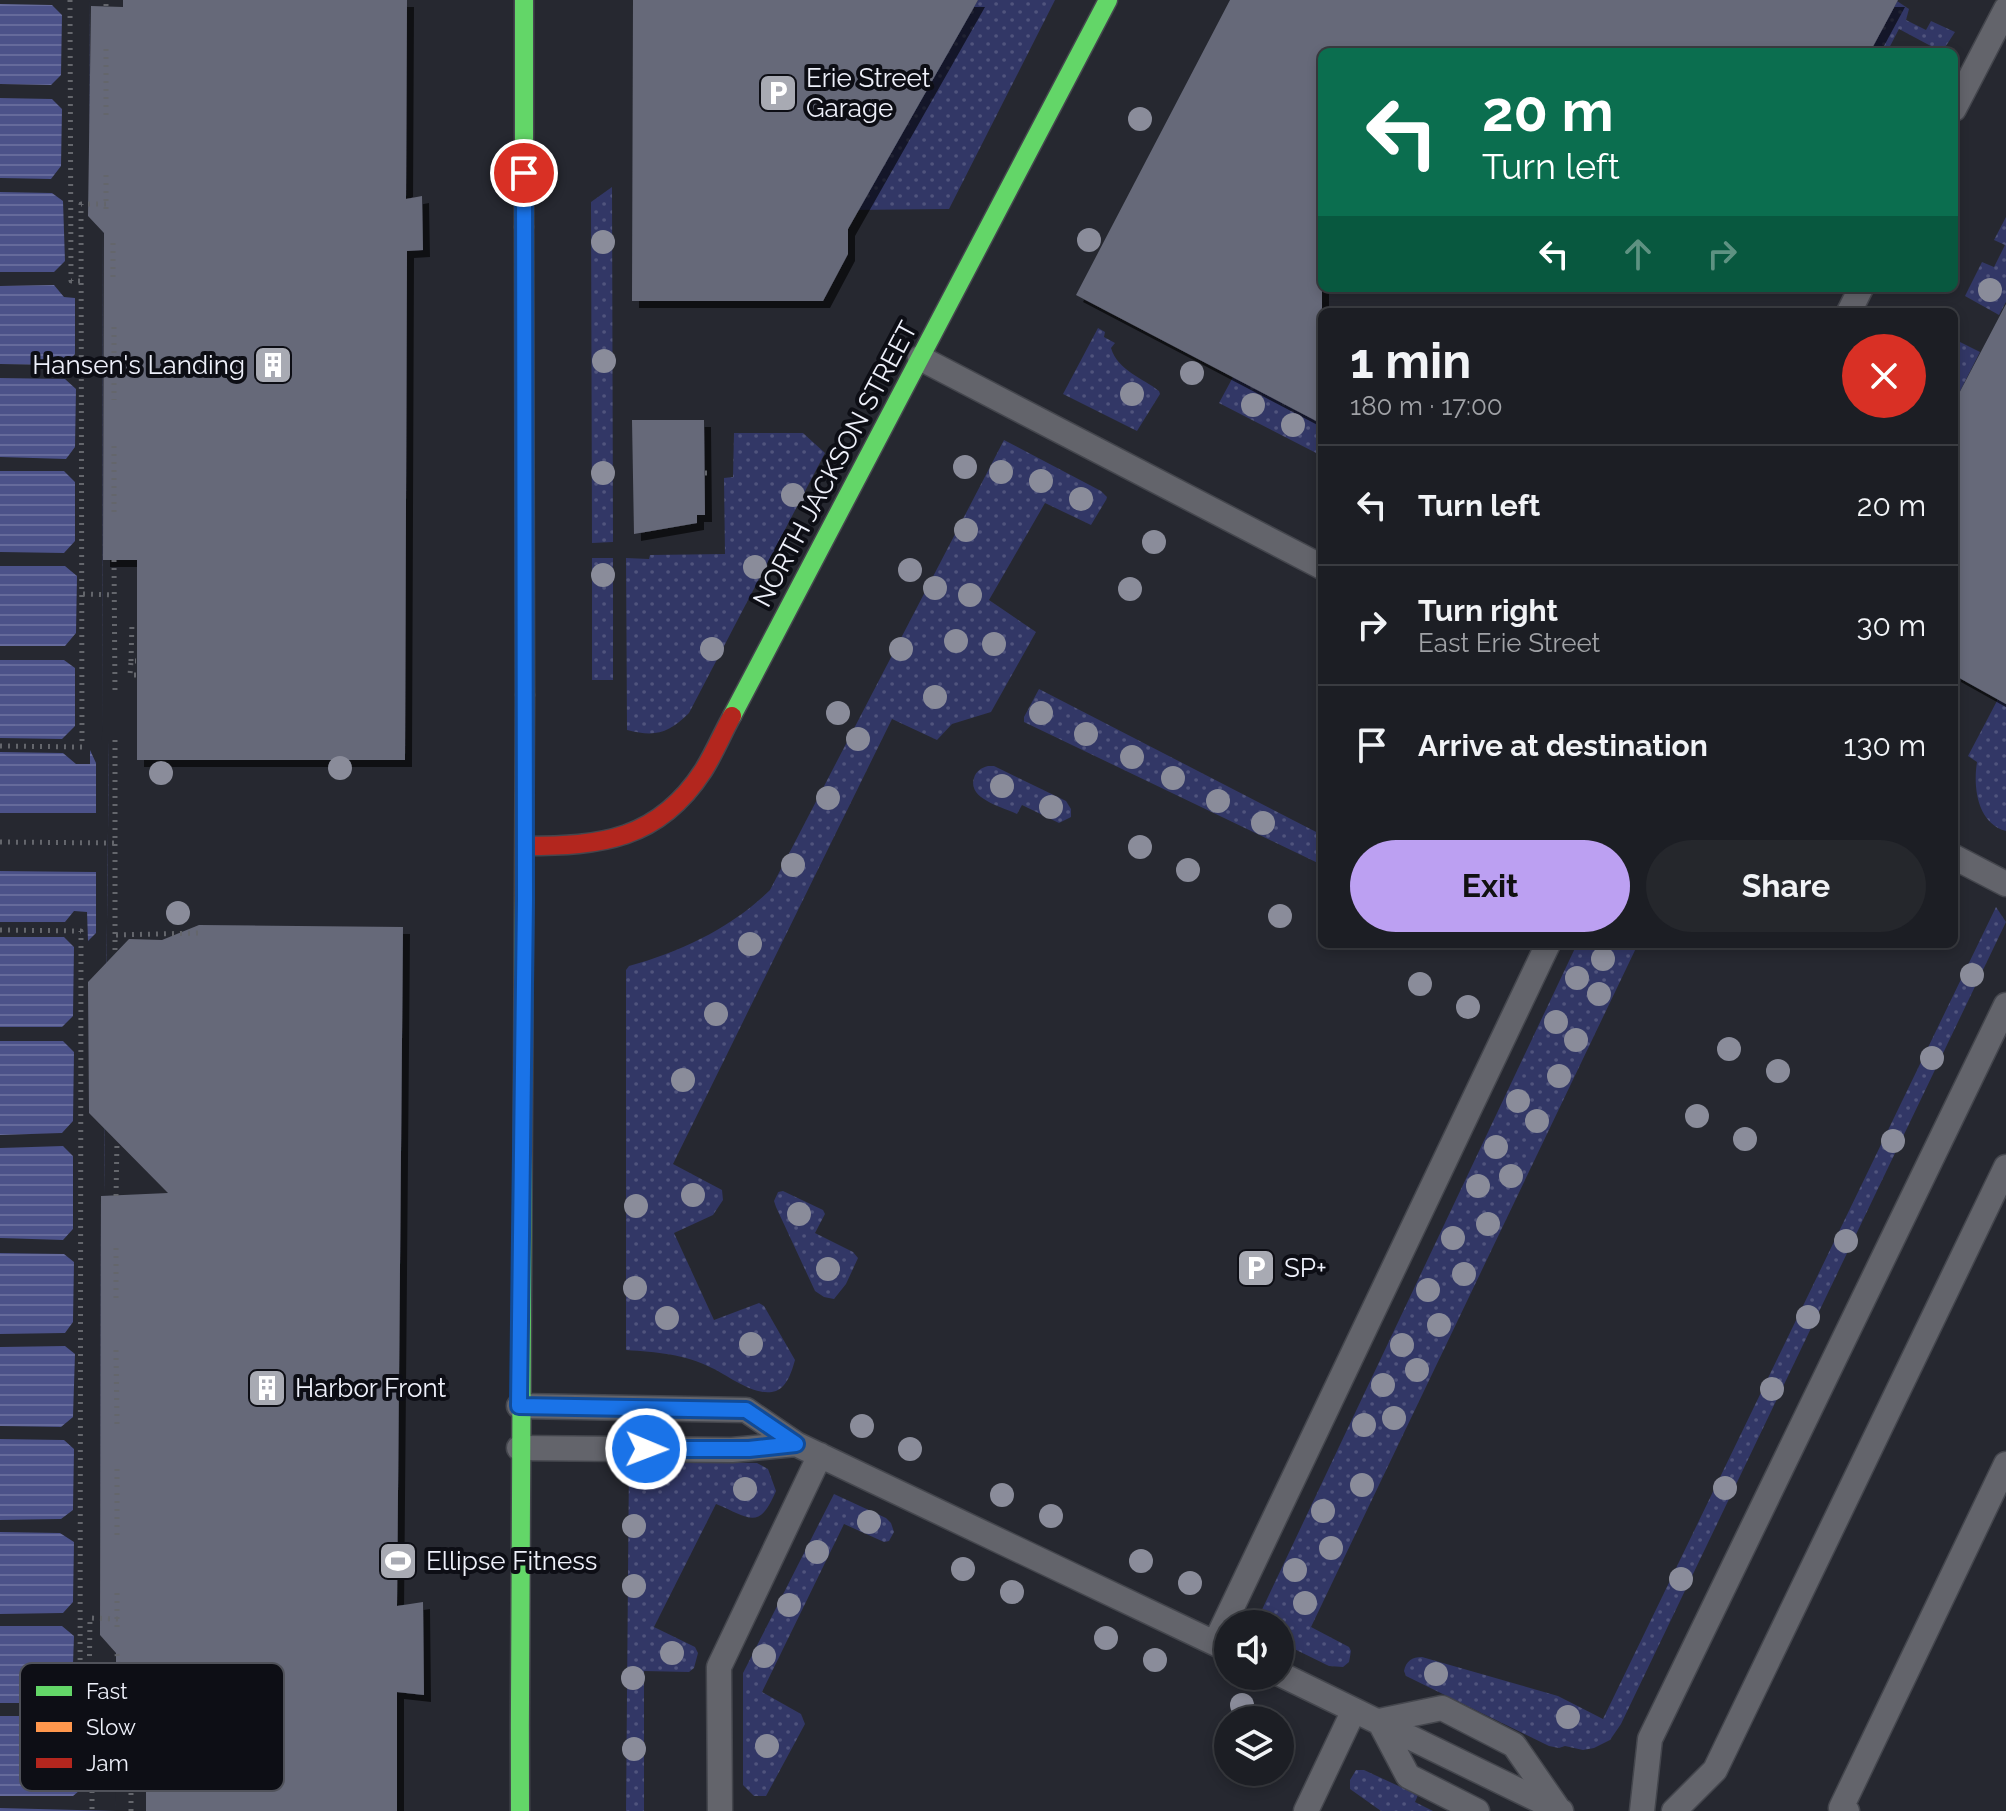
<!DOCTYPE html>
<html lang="en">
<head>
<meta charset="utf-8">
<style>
	body { margin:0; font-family:Raleway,sans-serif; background:#25272c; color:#f1f3f6; height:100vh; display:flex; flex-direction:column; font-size:30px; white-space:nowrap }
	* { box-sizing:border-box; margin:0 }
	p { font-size:26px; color:#a0a2a6 }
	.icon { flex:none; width:44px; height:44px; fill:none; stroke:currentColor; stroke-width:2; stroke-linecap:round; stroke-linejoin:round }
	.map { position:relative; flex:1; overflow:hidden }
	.sheet { position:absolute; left:1318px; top:308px; width:640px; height:640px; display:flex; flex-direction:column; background:#1c1e24; border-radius:12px; box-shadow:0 4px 12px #0003,0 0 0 2px #3a3c41 }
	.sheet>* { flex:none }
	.guide { position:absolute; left:1318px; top:48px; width:640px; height:244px; border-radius:12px; box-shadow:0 4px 12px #0003,0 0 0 2px #3a3c41; background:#0b6e4f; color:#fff; overflow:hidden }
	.tools { position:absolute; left:1214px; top:1610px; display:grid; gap:16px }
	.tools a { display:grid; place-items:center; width:80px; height:80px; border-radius:50%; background:#1c1e24; box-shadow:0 4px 12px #0003,0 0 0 2px #3a3c41; font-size:40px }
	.pin { position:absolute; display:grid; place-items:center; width:68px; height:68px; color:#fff; margin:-34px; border:4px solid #fff; border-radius:50%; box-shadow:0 2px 8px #0007 }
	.me { position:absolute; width:88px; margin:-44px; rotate:91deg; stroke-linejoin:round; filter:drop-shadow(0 0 6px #0008) }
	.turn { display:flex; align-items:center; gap:28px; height:168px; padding:0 32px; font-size:36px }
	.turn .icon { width:104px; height:104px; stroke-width:2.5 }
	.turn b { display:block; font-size:56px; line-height:68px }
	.lanes { display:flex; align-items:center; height:76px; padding:0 32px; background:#0003; justify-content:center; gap:40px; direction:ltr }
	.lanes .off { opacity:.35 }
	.round { display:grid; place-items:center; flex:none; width:84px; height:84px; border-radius:42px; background:#25272c }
	.summary { display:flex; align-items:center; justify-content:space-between; height:136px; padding:0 32px }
	h1 { font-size:48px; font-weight:700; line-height:60px }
	.action { display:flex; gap:16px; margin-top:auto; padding:16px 32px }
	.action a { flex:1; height:92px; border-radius:48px; background:#bca0f2; color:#111; font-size:32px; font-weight:700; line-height:92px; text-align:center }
	.action a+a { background:#25272c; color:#f1f3f6 }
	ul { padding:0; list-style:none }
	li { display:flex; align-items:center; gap:24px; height:120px; padding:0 32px; border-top:2px solid #3a3c41 }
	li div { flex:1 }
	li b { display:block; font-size:30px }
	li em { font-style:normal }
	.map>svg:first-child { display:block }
	.grass { fill:url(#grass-dots) }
	.water { fill:url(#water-rules) }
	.pier { fill:#262830 }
	.building { fill:#666979; filter:url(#shadow) }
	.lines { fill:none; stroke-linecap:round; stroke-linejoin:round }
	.lane-casing { stroke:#44464d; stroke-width:27 }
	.fast-casing { stroke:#44464d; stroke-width:21 }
	.slow-casing { stroke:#44464d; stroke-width:21 }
	.jam-casing { stroke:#44464d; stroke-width:21 }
	.path { stroke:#64666c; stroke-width:5; stroke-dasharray:2 6; stroke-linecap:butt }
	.lane { stroke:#63646b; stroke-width:24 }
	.fast { stroke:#63d668; stroke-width:18 }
	.slow { stroke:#ff974d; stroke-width:18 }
	.jam { stroke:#b3261e; stroke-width:18 }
	.tree { fill:#8a8c9a }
	.route-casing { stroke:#114b97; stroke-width:20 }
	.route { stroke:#1a73e8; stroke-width:14 }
	.labels { text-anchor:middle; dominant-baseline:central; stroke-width:8; stroke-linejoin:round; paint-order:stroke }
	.poi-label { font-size:26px; fill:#eef0fa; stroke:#0d0e15; text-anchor:start }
	.street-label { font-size:26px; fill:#eef0fa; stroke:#0d0e15 }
	.key { fill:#0d0e15; stroke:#50525a; stroke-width:2 }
	.key-label { font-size:22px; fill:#eef0fa }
</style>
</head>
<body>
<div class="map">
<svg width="2006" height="1811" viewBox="0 0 2006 1811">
	<defs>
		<pattern id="grass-dots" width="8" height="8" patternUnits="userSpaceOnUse" patternTransform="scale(2)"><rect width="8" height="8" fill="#323766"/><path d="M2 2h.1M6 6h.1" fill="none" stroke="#50547d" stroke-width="1.8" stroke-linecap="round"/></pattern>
		<pattern id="water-rules" width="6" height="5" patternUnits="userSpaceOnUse" patternTransform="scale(2)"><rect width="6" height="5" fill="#4c5289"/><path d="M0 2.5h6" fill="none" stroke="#666b9b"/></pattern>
		<filter id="shadow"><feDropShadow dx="7" dy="7" stdDeviation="0" flood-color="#0009"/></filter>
	</defs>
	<rect width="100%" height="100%" fill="#262830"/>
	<path class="grass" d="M978 0H1055L949 209 848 210Z
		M1897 1 1909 9 1906 20 1926 30 1931 21 1955 32 1942 52 1899 29 1887 52H1870Z
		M612 187 613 542 592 543 591 202Z
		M2006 217V302L1999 315 1965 296 1982 262 1994 267 2005 245 1994 240Z
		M1098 328 1105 332 1104 337 1115 343 1111 348C1118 371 1143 378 1159 391L1160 394 1137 431 1063 394Z
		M1954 339 1980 352 1954 403Z
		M1233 377 1322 424V456L1219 403Z
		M734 433H803L825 453 689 713C668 734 655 737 627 730L626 558 649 559 650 555 725 554 724 478 733 477Z
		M1004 440 1101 491 1107 497 1106 500 1091 525 1045 503 989 600 1036 632 991 712 952 724 937 740 892 719 673 1164 722 1190 723 1200 713 1215 674 1233 714 1320 759 1303 764 1306 795 1360C792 1371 787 1387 776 1391 756 1398 729 1376 712 1368 684 1354 657 1352 626 1350V970L629 966C682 951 731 928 770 890Z
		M592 558H613V680H592Z
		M1039 689 1322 835V865L1024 722V717Z
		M1998 699 2006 703V831C1977 823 1973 787 1977 762L1968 756Z
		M988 766H994L1066 801 1071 809V817L1059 823 1022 805 1017 814C1003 807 967 799 974 778 976 771 981 768 988 766Z
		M1996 907 2006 922 1621 1724 1610 1740 1594 1748 1583 1750 1565 1746 1559 1748 1549 1746 1406 1676 1404 1671C1406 1661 1412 1657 1422 1657L1558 1696 1603 1719Z
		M1577 944H1638L1311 1627 1349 1647 1351 1651 1349 1662 1343 1667 1329 1666 1280 1642V1624H1256L1258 1618Z
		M783 1191 823 1210 825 1214 815 1233 853 1252 858 1258 846 1284 834 1299 824 1297 815 1291 776 1207 774 1201 778 1192Z
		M629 1461 757 1463 768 1469 776 1491C759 1531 750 1518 716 1504L654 1627 695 1647 698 1653 694 1668 689 1672 644 1671V1811H626Z
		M834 1494 886 1518 891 1523 894 1532 889 1541 884 1542 844 1524 762 1692 801 1714 805 1724 766 1796H754L743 1785V1673Z
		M1356 1770H1364L1418 1795 1415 1802 1433 1811H1381L1350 1789V1780Z"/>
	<path class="water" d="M0 0H90L89 169 103 216 102 740H109L104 1196 101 1197 100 1592 116 1811H0Z"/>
	<path class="pier" d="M0 0H90L89 169 103 216 102 740H109L104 1196 101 1197 100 1592 115 1593 116 1811 0 1808V1796H73L85 1786 86 1754 74 1753 75 1726 64 1716H0V1703H63L72 1692 74 1636 62 1626H0V1614L63 1613 73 1602 74 1542 60 1533 0 1532V1520L61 1519 73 1510 74 1449 64 1440 0 1439V1426L61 1427 73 1417 75 1354 65 1346 0 1347V1334L65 1333 73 1322 74 1262 64 1254 0 1253V1238L63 1240 73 1229V1156L63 1146 0 1148V1135L62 1133 73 1121 74 1052 63 1041H0V1027H62L73 1016 74 947 64 937H0V922H65L74 911 87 912 88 941 96 933V872L0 871V813H96V763L90 750V764H76L63 753 0 752V738L62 739 75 726V668L64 660H0V646H65L76 633 77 576 65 566H0V552L64 553 75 541V482L64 471H0V457L66 459 75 447 76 389 65 379 0 378V364L65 365 75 354V298L64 297 54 285 0 286V272H54L65 261 63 201 52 193 0 192V178L51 179 61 166 62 109 52 99 0 98V84L51 85 61 75 62 15 52 5 0 4Z"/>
	<path class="building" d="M123 0H407L406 199 422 196 423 250 407 251 405 760H137V560H103L104 233 88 216 91 6 123 7Z
		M633 0H978L848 229V254L823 301H632Z
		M1230 0H1898L1870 52H1322V424L1076 295Z
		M2006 304V704L1954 675V403Z
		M632 420H704L705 515H697V523L634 534Z
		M199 925 403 927 397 1606 423 1602 424 1695 397 1692V1811H146V1745H116V1653L100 1635 101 1196 168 1193 89 1113 88 982 129 939 162 940Z"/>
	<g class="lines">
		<defs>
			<path id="lane" d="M1954 109 2006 9
				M1849 312 1861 288
				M920 358 1322 567
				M1954 857 2006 884
				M796 1444 1227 1649
				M519 1448 732 1450 796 1444 746 1410 519 1406
				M1215 1643 1548 944
				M1280 1674 1561 1811
				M1379 1721 1442 1708 1514 1745 1557 1807
				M1379 1721 1408 1776 1477 1811
				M720 1811 719 1667 820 1455
				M1306 1811 1354 1710
				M1642 1811 1650 1739 2006 1005
				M1674 1811 1715 1770 2006 1167
				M1847 1811 1841 1808 2006 1464"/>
			<path id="fast" d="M524 0V227
				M732 716 1108 0
				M520 1811C519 1439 525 1067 525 695"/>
			<path id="slow" d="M524 227 525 695"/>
			<path id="jam" d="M525 846C601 846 658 840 703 771 714 754 722 734 732 716"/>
		</defs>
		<use href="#lane" class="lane-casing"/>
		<use href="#fast" class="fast-casing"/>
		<use href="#slow" class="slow-casing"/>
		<use href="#jam" class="jam-casing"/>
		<path class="path" d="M70 0 71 281H81
			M106 6V0
			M106 49V120
			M106 209V169
			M113 243V277
			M114 327V400
			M705 473H713
			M114 512V440
			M114 560 115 693
			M83 594 115 595
			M131 661 132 622
			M136 675H130L131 661H136
			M115 740V954
			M0 746 82 747 81 204H106
			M0 842 115 843
			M0 930 81 931 80 1745 92 1746V1811
			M116 935 199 933
			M116 1196 117 1141
			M116 1248V1302
			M116 1350 117 1425
			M117 1535V1469
			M117 1593V1629
			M117 1654 121 1694
			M80 1695H89L90 1618 118 1619
			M131 1811V1745"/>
		<use href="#lane" class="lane"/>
		<use href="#fast" class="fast"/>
		<use href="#slow" class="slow"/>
		<use href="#jam" class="jam"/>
	</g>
	<g class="tree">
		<circle cx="1140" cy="119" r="12"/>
		<circle cx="1089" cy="240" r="12"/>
		<circle cx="603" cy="242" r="12"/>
		<circle cx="1990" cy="290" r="12"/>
		<circle cx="604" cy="361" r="12"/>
		<circle cx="1192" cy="373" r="12"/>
		<circle cx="1132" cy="394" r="12"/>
		<circle cx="1253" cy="405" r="12"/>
		<circle cx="1293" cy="425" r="12"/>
		<circle cx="965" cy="467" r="12"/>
		<circle cx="1001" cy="472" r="12"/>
		<circle cx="603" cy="473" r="12"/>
		<circle cx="1041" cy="481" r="12"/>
		<circle cx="793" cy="495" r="12"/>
		<circle cx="1081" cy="499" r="12"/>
		<circle cx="966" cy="530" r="12"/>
		<circle cx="1154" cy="542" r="12"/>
		<circle cx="755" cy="567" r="12"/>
		<circle cx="910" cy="570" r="12"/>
		<circle cx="603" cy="575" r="12"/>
		<circle cx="935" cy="588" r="12"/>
		<circle cx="1130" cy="589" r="12"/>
		<circle cx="970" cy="595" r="12"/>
		<circle cx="956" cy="641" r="12"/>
		<circle cx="994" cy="644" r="12"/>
		<circle cx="712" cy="649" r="12"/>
		<circle cx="901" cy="649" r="12"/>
		<circle cx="935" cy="697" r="12"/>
		<circle cx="838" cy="713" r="12"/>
		<circle cx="1041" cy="713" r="12"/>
		<circle cx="1086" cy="734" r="12"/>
		<circle cx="858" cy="739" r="12"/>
		<circle cx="1132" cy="757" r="12"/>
		<circle cx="340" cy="768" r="12"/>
		<circle cx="161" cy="773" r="12"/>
		<circle cx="1173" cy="778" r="12"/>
		<circle cx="1002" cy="786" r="12"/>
		<circle cx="828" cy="798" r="12"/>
		<circle cx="1218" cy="801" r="12"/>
		<circle cx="1051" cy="807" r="12"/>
		<circle cx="1263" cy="823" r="12"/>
		<circle cx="1140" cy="847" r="12"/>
		<circle cx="793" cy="865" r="12"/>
		<circle cx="1188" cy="870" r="12"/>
		<circle cx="178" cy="913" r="12"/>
		<circle cx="1280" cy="916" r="12"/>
		<circle cx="750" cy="944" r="12"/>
		<circle cx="1603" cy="959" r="12"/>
		<circle cx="1972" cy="975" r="12"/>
		<circle cx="1577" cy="978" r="12"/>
		<circle cx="1420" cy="984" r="12"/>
		<circle cx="1599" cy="994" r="12"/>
		<circle cx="1468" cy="1007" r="12"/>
		<circle cx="716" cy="1014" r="12"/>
		<circle cx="1556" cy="1022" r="12"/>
		<circle cx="1576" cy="1040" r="12"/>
		<circle cx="1729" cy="1049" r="12"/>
		<circle cx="1932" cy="1058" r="12"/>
		<circle cx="1778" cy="1071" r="12"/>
		<circle cx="1559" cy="1076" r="12"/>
		<circle cx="683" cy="1080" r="12"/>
		<circle cx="1518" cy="1101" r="12"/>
		<circle cx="1697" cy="1116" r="12"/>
		<circle cx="1537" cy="1121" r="12"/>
		<circle cx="1745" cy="1139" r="12"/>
		<circle cx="1893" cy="1141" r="12"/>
		<circle cx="1496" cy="1147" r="12"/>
		<circle cx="1511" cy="1176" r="12"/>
		<circle cx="1478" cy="1186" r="12"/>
		<circle cx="693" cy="1195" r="12"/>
		<circle cx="636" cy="1206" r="12"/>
		<circle cx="799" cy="1214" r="12"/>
		<circle cx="1488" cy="1224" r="12"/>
		<circle cx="1453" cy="1238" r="12"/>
		<circle cx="1846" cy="1241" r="12"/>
		<circle cx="828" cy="1269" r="12"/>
		<circle cx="1464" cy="1274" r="12"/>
		<circle cx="635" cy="1288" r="12"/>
		<circle cx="1428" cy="1290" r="12"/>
		<circle cx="1808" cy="1317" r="12"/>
		<circle cx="667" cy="1318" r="12"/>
		<circle cx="1439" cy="1325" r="12"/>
		<circle cx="751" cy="1344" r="12"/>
		<circle cx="1402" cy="1345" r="12"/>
		<circle cx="1417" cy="1370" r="12"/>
		<circle cx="1383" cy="1385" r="12"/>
		<circle cx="1772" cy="1389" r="12"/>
		<circle cx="1394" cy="1418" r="12"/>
		<circle cx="1364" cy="1425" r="12"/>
		<circle cx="862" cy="1426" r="12"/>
		<circle cx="910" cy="1449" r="12"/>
		<circle cx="1362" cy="1485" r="12"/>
		<circle cx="1725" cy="1488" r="12"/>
		<circle cx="745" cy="1489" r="12"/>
		<circle cx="1002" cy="1495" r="12"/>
		<circle cx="1323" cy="1511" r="12"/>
		<circle cx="1051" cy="1516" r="12"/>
		<circle cx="869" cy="1522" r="12"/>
		<circle cx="634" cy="1526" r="12"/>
		<circle cx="1331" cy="1548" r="12"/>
		<circle cx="817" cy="1552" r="12"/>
		<circle cx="1141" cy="1561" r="12"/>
		<circle cx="963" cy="1569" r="12"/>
		<circle cx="1295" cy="1570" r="12"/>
		<circle cx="1681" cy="1579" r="12"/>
		<circle cx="1190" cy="1583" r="12"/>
		<circle cx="634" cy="1586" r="12"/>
		<circle cx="1012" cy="1592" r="12"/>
		<circle cx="1305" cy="1603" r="12"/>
		<circle cx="789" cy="1605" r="12"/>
		<circle cx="1106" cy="1638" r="12"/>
		<circle cx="672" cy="1653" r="12"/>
		<circle cx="764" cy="1656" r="12"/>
		<circle cx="1155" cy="1660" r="12"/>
		<circle cx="1436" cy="1674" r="12"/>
		<circle cx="633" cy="1678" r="12"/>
		<circle cx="1242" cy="1705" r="12"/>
		<circle cx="1568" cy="1717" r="12"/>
		<circle cx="767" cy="1746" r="12"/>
		<circle cx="634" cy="1749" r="12"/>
	</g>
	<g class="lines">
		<defs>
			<path id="route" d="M524 173 525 899 519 1406 746 1410 796 1444 749 1449H646"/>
		</defs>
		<use href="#route" class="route-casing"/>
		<use href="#route" class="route"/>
	</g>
	<defs>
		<symbol id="parking-square" viewBox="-11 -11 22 22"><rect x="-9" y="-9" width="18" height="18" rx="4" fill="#a8aab3" stroke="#0d0e15"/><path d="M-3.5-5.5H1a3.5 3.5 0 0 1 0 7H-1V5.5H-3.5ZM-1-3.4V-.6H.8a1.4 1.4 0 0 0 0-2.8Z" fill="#fff"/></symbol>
		<symbol id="building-square" viewBox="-11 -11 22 22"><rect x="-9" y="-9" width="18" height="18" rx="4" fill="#a8aab3" stroke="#0d0e15"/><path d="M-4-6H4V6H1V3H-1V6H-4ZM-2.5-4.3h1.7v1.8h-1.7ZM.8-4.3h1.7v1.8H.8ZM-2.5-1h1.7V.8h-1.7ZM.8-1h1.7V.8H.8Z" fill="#fff"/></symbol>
		<symbol id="stadium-square" viewBox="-11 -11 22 22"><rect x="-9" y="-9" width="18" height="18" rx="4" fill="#a8aab3" stroke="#0d0e15"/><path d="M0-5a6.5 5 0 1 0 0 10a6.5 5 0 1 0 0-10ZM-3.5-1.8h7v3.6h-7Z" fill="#fff"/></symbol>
	</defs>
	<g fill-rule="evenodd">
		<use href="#parking-square" x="756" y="71" width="44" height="44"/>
		<use href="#building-square" x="251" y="343" width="44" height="44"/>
		<use href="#parking-square" x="1234" y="1246" width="44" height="44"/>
		<use href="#building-square" x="245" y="1366" width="44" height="44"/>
		<use href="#stadium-square" x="376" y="1539" width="44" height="44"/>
	</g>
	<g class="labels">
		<g class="poi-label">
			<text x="806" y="78">Erie Street<tspan x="806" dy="30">Garage</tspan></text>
			<text x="245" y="365" text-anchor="end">Hansen's Landing</text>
			<text x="1284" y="1268">SP+</text>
			<text x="295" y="1388">Harbor Front</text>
			<text x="426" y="1561">Ellipse Fitness</text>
		</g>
		<g class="street-label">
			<text transform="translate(835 464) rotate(-62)">NORTH JACKSON STREET</text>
		</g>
	</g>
	<rect x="20" y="1663" width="264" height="128" rx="12" class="key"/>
	<rect x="36" y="1686" width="36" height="10" fill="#63d668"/>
	<rect x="36" y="1722" width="36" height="10" fill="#ff974d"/>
	<rect x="36" y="1758" width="36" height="10" fill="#b3261e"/>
	<g class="key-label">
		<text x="86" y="1699">Fast</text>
		<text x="86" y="1735">Slow</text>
		<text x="86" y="1771">Jam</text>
	</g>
</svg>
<div class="tools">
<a><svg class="icon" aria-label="sound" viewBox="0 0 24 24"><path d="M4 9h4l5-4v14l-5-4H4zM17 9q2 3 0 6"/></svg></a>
<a><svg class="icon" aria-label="layers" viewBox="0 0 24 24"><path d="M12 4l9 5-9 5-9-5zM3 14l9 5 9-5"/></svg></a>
</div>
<div class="pin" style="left:524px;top:173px;background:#d93025"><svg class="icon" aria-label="arrive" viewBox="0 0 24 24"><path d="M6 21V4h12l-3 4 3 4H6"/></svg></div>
<svg class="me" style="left:646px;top:1449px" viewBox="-20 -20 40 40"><circle r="17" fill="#1a73e8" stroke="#fff" stroke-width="3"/><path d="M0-11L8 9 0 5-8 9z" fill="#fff"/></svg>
<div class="guide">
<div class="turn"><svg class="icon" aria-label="left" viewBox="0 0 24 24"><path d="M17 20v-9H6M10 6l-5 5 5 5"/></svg><div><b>20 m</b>Turn left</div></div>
<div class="lanes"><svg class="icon" aria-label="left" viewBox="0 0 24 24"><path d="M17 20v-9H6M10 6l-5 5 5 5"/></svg><svg class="icon off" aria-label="ahead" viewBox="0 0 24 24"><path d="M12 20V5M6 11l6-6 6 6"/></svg><svg class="icon off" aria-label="right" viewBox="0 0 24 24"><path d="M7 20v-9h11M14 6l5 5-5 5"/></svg></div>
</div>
<section class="sheet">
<div class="summary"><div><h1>1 min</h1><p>180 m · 17:00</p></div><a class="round" style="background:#d93025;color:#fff"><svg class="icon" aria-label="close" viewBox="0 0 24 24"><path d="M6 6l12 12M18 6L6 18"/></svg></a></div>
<ul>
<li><svg class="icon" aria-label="left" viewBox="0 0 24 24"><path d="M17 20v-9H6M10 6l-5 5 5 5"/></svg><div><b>Turn left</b></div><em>20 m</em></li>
<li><svg class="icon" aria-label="right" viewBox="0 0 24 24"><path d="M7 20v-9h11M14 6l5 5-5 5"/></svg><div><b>Turn right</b><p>East Erie Street</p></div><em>30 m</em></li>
<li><svg class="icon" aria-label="arrive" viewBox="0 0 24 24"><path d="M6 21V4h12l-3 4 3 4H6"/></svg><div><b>Arrive at destination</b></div><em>130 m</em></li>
</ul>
<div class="action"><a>Exit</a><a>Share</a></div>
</section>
</div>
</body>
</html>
